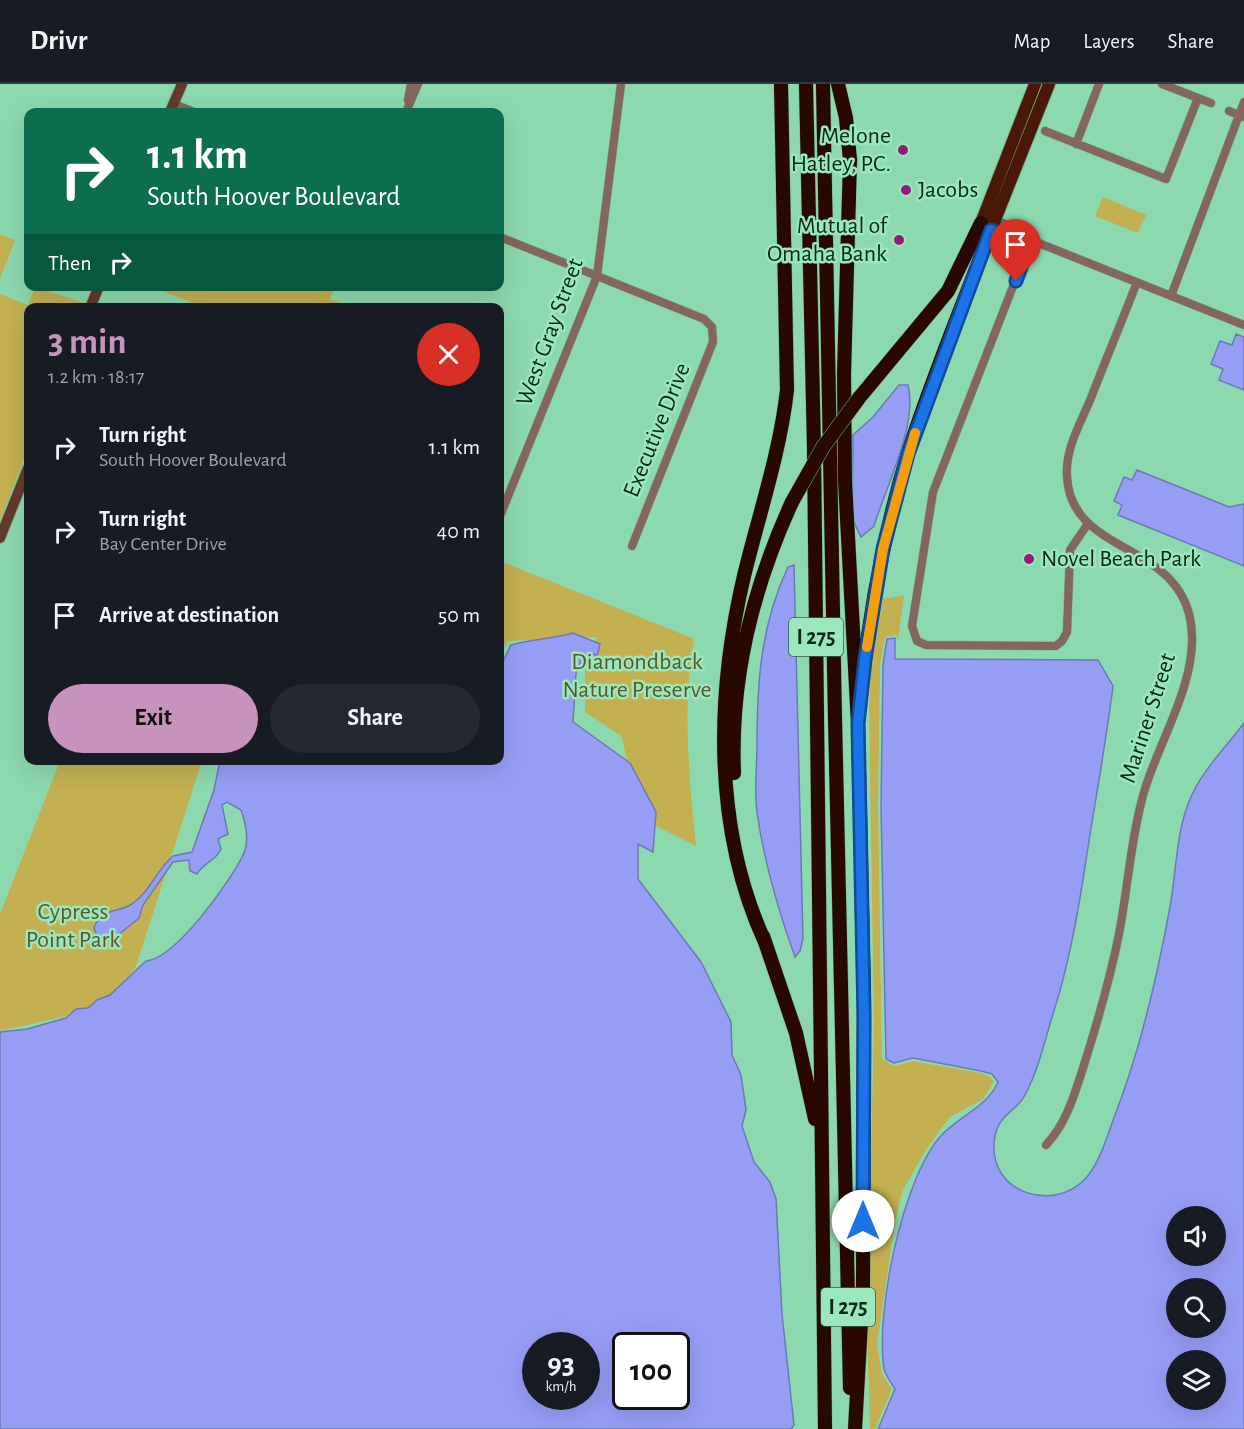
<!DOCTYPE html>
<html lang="en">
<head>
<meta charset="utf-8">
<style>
	body { margin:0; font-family:"Alegreya Sans",sans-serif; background:#242831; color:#f1f3f6; height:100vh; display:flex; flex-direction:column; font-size:22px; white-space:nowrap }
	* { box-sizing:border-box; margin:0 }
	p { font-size:20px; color:#9ea1a6 }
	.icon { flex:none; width:33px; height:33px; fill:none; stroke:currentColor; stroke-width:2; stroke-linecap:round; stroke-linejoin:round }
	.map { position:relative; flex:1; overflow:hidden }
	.side { position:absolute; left:24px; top:219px; width:480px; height:462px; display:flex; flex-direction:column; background:#171b24; border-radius:12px; box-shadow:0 6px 24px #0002 }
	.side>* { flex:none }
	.guide { position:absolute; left:24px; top:24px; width:480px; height:183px; border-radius:12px; box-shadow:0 6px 24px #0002; background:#0b6e4f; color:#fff; overflow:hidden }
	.tools { position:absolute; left:1166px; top:1122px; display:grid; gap:12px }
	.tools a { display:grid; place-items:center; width:60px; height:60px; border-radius:50%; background:#171b24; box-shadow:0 6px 24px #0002; font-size:30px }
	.speed { position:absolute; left:522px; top:1248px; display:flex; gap:12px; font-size:30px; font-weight:700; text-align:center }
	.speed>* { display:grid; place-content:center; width:78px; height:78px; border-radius:50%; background:#171b24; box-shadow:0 6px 24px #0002; line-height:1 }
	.speed small { font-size:15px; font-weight:400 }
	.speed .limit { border:3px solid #111; border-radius:9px; background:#fff; color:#111 }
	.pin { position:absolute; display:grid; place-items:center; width:51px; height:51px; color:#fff; margin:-62px -26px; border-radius:50% 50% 50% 0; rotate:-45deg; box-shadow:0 0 6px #0007 }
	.pin .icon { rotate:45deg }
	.me { position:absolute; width:66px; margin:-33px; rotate:0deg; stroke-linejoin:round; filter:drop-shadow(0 0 4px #0008) }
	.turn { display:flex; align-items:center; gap:21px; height:126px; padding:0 24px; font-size:27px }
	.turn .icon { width:78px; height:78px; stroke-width:2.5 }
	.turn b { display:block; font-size:42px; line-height:51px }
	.then { display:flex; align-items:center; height:57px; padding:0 24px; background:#0003; gap:12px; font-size:22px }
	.round { display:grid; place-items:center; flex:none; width:63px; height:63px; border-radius:32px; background:#242831 }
	.overview { display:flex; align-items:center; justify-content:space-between; height:102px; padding:0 24px }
	h1 { font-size:36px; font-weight:600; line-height:45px; color:#c792bd }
	.action { display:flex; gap:12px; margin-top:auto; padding:12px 24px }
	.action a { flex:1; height:69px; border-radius:36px; background:#c792bd; color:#111; font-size:24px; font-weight:600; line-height:69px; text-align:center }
	.action a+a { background:#242831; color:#f1f3f6 }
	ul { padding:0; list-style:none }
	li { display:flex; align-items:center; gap:18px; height:84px; padding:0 24px }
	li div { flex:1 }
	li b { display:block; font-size:22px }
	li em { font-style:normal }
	header { display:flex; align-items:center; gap:36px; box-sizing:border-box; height:84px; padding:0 30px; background:#171b24; border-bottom:2px solid #363941 }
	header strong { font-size:28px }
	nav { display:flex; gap:33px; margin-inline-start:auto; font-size:21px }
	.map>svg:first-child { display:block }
	.green { fill:#c2b051 }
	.water { fill:#969df5; stroke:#6b7ab3; stroke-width:1.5; fill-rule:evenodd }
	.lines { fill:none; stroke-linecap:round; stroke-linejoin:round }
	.street-casing { stroke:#72b691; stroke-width:9 }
	.secondary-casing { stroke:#72b691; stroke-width:12 }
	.primary-casing { stroke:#72b691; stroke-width:14 }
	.highway-casing { stroke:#72b691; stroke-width:15 }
	.street { stroke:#85665c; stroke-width:8 }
	.secondary { stroke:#64392b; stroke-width:10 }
	.primary { stroke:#4a1806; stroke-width:12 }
	.highway { stroke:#280801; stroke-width:14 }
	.highway-bridge-casing { stroke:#72b691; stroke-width:15; stroke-linecap:butt }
	.highway-bridge { stroke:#280801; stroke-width:14 }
	.route-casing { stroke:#114b97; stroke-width:15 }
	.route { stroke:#1a73e8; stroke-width:10 }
	.slow { stroke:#f59e0b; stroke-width:10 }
	.poi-dot { fill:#931b78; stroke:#9ae7bc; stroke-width:2 }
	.labels { text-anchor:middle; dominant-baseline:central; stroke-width:5; stroke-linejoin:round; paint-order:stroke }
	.shield { fill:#9ae7bc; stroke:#34624a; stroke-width:1.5 }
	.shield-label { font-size:22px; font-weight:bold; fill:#082919 }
	.poi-label { font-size:24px; fill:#082919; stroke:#9ae7bc; text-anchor:end }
	.street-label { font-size:24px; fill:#082919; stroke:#9ae7bc }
	.park-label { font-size:24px; fill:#5d5529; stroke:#9ae7bc }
</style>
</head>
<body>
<header>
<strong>Drivr</strong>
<nav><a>Map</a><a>Layers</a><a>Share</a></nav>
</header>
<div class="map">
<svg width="1244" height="1345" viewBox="0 0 1244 1345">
	<rect width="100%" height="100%" fill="#8dd9af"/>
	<path class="green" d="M1103 113 1146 131 1138 149 1095 132Z
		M0 150 15 156 0 195Z
		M35 203 87 220 86 223 28 224V365L0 437V210L28 221Z
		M151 203H335L330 215 350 223H204Z
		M500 477 694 555C682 623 689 694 696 762L648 738 639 720 621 652 585 628V578L597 553 507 557 500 574Z
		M904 511 898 556 896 551 885 553 880 581 878 722 882 975 894 982 913 977 981 989 990 993 994 998 983 1015 950 1033 925 1067 902 1108 895 1138 877 1260 882 1290 892 1305 875 1345H870L867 1250 874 938 869 624 871 585 883 515Z
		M60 677H202L135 885 99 925 0 947V830Z"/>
	<path class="water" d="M1236 250 1244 253V306L1219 296 1223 285 1211 280 1220 257 1232 261Z
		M899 301H908C918 341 886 402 874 442L861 453 852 434 853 351 873 333Z
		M1137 386 1229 423 1244 420V482L1118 431 1122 421 1114 417 1124 393 1132 396Z
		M794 481 803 855 800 867 795 873C778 826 764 778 757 728 754 705 757 683 757 660 757 597 761 540 788 483Z
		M573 549 600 560 597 573 595 570 582 575 576 589 573 638 630 679 656 728 653 768 638 760V795L701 878 731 938 732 971 741 991 746 1026 742 1042 754 1078 770 1098 776 1115 782 1230 794 1341 791 1345H0V948L27 945 66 934 76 925 88 924 97 916 110 911 146 877C175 875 230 798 243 771 250 757 246 740 241 726L227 718 222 721 228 750 218 755 221 765C216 777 203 779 197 790L190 787 189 776 173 778 143 821 139 834 112 856 98 854 94 844C101 823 116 830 132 820 150 808 157 785 173 772L192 768 214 706 220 677 500 676V584L511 561C532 555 552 555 573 549ZM536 1262H586V1312H536ZM626 1262H676V1312H626Z
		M895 554V575L1098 576 1113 602C1107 650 1099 696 1091 744 1082 802 1074 860 1057 917 1047 947 1040 983 1025 1011 1016 1029 996 1029 994 1060 991 1110 1054 1128 1085 1095 1100 1079 1107 1052 1115 1031 1141 964 1157 894 1170 823 1176 790 1176 752 1188 720 1200 688 1224 666 1244 639V1345H878L895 1305C891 1299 886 1292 884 1285 875 1230 902 1098 939 1054 956 1033 987 1024 998 998L992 990 981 987 913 974 894 979 886 975 881 722 883 581 887 555ZM1176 1132H1215V1172H1176ZM1176 1204H1215V1244H1176ZM1176 1276H1215V1316H1176Z"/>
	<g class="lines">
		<defs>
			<path id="street" d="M1162 0 1211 19
				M408 16 411 0
				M174 20 194 28
				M1229 27 1244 33
				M406 28 418 0
				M1045 47 1166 95 1198 14
				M1076 60 1099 0
				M991 137 995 136 1020 146 1031 156
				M988 144 1016 155 1031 156 1244 241
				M500 153 704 235 712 243 713 258 632 462
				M1031 156 933 408 912 542 917 557 926 561 1056 562 1062 557 1067 548 1070 466 1087 441
				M1171 212 1244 18
				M500 432 597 192 621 0
				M1046 1061C1066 1040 1074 1012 1083 984 1097 940 1110 895 1119 850 1128 803 1131 753 1144 708 1158 660 1194 603 1192 552 1190 455 1070 475 1067 392 1065 365 1081 338 1091 314 1106 275 1122 237 1137 198"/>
			<path id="secondary" d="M170 28 182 0
				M90 224 99 202
				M0 454 28 384"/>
			<path id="primary" d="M981 139 1035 0
				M991 146 1049 0"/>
			<path id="highway" d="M806 0 814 365 825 1345
				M823 0C830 435 840 869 850 1304
				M838 0 846 34 850 76 844 290 845 397 858 640 864 910 863 1203 855 1345
				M859 314 948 207 981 139
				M863 593C871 518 886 442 908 369 932 294 963 220 991 146
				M734 689C730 594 753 503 792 418
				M763 852 796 949 815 1035
				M765 858C713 745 716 611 744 492 759 430 780 369 787 306L781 0"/>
		</defs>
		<use href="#street" class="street-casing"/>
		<use href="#secondary" class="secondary-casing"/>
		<use href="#primary" class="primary-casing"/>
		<use href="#highway" class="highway-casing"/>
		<use href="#street" class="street"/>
		<use href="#secondary" class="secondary"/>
		<use href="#primary" class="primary"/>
		<use href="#highway" class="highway"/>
		<defs>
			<path id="highway-bridge" d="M792 418 823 363 859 314"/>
		</defs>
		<use href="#highway-bridge" class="highway-bridge-casing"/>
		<use href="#highway-bridge" class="highway-bridge"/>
	</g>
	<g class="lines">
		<defs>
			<path id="route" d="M863 1137 864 932 858 640 865 575 883 465 908 370 991 146 1016 155 1031 156 1016 197"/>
		</defs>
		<use href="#route" class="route-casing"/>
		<use href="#route" class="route"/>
		<path class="slow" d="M867 563 883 465 915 349"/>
	</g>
	<g class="poi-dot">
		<circle cx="903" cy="66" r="6"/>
		<circle cx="906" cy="106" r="6"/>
		<circle cx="899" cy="156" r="6"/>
		<circle cx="1029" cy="475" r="6"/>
	</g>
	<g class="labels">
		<g class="shield">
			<rect x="789" y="534" width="54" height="38" rx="4.5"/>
			<rect x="821" y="1204" width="54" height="38" rx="4.5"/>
		</g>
		<g class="shield-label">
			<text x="816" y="553">I 275</text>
			<text x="848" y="1223">I 275</text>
		</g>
		<g class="poi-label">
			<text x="891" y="52">Melone<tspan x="891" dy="28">Hatley, P.C.</tspan></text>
			<text x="918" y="106" text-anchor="start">Jacobs</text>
			<text x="887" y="142">Mutual of<tspan x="887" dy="28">Omaha Bank</tspan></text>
			<text x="1041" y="475" text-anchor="start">Novel Beach Park</text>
		</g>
		<g class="street-label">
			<text transform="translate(550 248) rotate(-70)">West Gray Street</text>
			<text transform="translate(657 346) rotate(-68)">Executive Drive</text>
			<text transform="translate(1148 634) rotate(-72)">Mariner Street</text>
		</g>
		<g class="park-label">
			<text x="637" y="578">Diamondback<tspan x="637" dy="28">Nature Preserve</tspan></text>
			<text x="73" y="828">Cypress<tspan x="73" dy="28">Point Park</tspan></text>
		</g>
	</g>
</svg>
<div class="tools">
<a><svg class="icon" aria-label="sound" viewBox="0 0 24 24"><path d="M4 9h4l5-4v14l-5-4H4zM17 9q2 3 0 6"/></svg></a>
<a><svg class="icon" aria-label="search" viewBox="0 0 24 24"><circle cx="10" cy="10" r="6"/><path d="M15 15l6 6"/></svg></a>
<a><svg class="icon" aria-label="layers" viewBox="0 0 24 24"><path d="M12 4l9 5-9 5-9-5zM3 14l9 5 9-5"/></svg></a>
</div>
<div class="speed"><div>93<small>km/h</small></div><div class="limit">100</div></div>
<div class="pin" style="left:1016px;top:197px;background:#d93025"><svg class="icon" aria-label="arrive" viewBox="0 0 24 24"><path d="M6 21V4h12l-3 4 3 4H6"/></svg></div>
<svg class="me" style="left:863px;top:1137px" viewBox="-20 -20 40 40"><circle r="19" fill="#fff"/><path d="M0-13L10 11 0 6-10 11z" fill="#1a73e8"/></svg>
<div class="guide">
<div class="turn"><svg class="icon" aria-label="right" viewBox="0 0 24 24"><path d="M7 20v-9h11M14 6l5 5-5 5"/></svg><div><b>1.1 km</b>South Hoover Boulevard</div></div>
<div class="then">Then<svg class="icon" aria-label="right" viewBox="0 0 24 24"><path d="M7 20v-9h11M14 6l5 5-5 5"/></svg></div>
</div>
<section class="side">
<div class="overview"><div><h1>3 min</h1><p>1.2 km · 18:17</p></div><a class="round" style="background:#d93025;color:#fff"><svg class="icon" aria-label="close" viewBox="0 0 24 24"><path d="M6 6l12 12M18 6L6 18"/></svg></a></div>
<ul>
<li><svg class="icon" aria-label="right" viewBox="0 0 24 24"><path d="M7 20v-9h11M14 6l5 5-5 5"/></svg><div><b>Turn right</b><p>South Hoover Boulevard</p></div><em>1.1 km</em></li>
<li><svg class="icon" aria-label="right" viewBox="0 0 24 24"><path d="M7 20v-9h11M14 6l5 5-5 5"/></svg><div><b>Turn right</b><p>Bay Center Drive</p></div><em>40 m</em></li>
<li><svg class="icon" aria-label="arrive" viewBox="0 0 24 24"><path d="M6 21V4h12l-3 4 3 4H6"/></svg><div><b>Arrive at destination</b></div><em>50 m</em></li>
</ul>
<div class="action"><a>Exit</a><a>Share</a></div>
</section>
</div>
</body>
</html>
